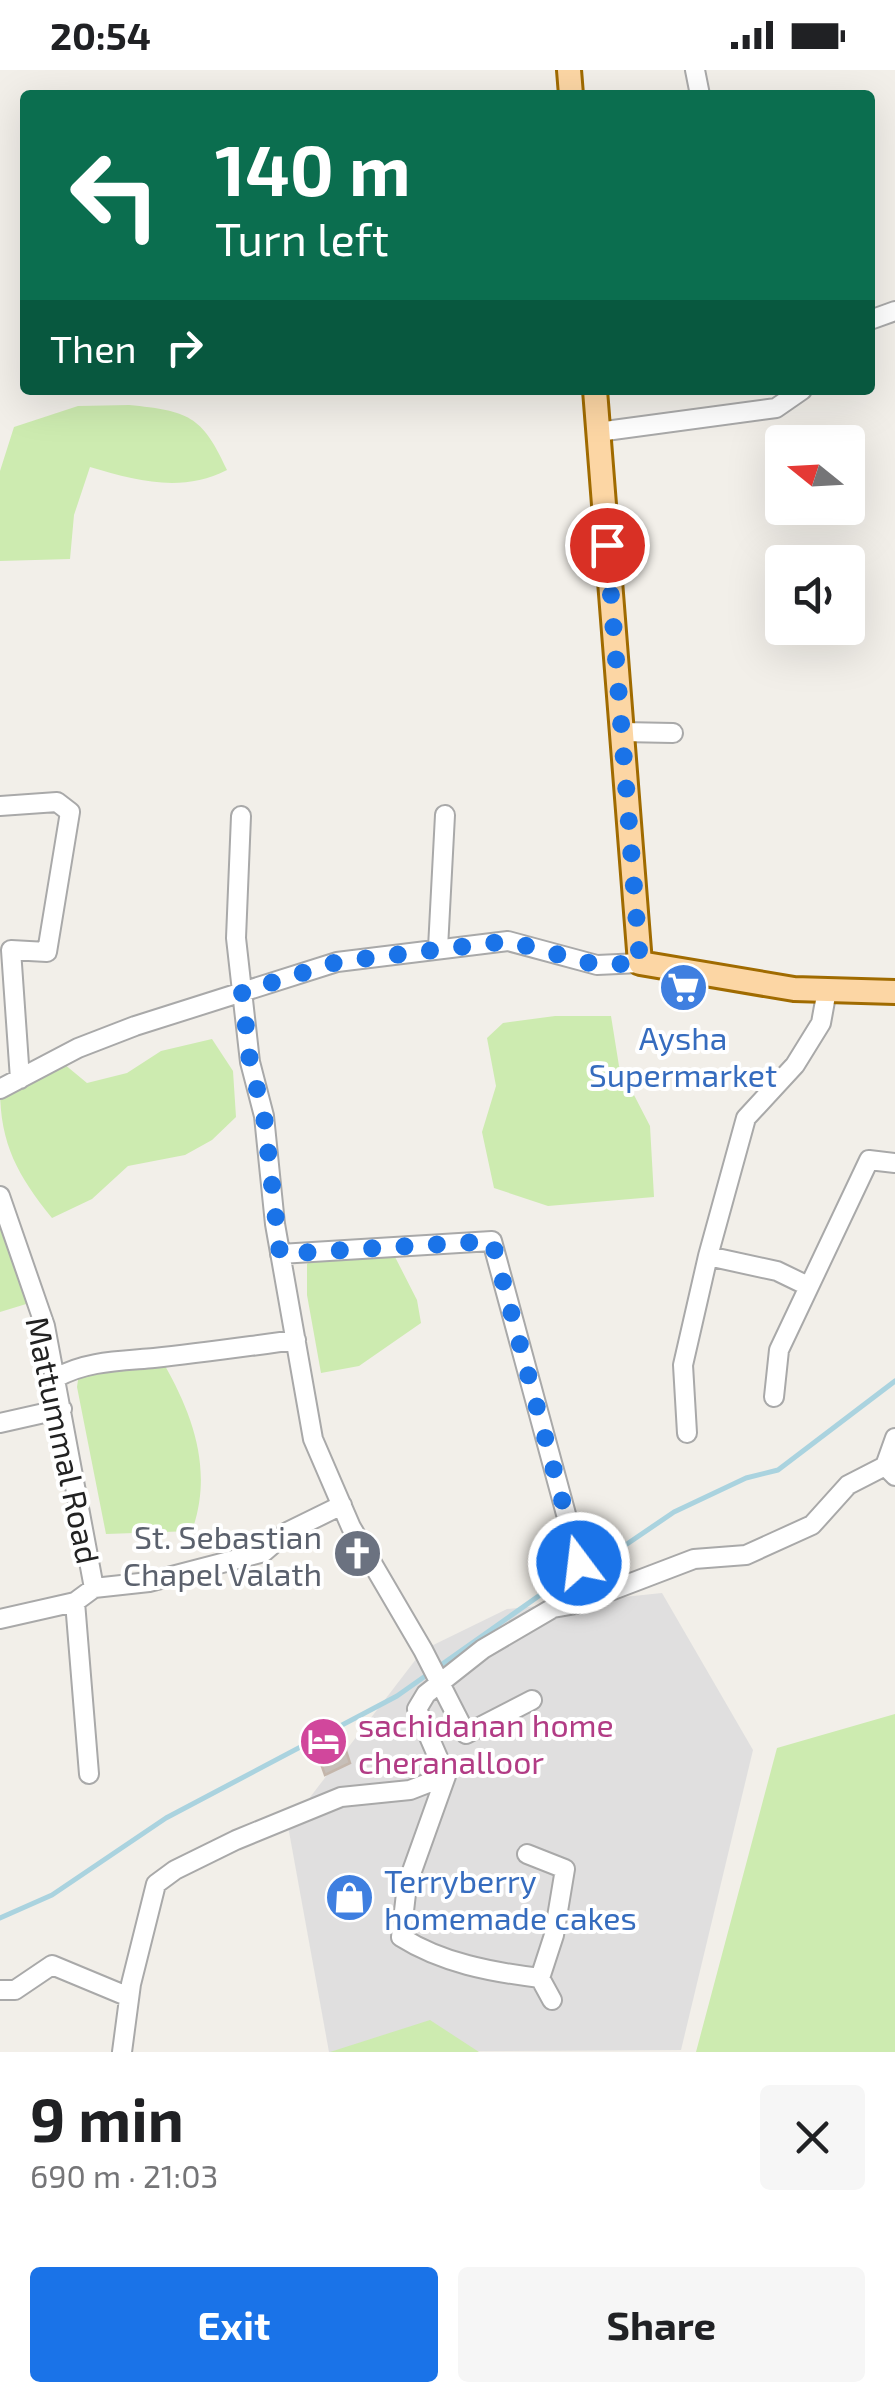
<!DOCTYPE html>
<html lang="en">
<head>
<meta charset="utf-8">
<style>
	body { margin:0; font-family:"Exo 2",sans-serif; background:#f6f6f6; color:#202124; height:100vh; display:flex; flex-direction:column; font-size:38px; white-space:nowrap }
	* { box-sizing:border-box; margin:0 }
	p { font-size:32px; color:#757577 }
	.icon { flex:none; width:55px; height:55px; fill:none; stroke:currentColor; stroke-width:2; stroke-linecap:round; stroke-linejoin:round }
	.map { position:relative; height:1982px; overflow:hidden }
	.details { display:flex; flex-direction:column; background:#fff; flex:1 }
	.details>* { flex:none }
	.guide { position:absolute; left:20px; top:20px; width:855px; height:305px; border-radius:10px; box-shadow:0 10px 40px #0002; background:#0b6e4f; color:#fff; overflow:hidden }
	.needle { width:65px; rotate:288deg }
	.buttons { position:absolute; left:765px; top:355px; display:grid; gap:20px }
	.buttons a { display:grid; place-items:center; width:100px; height:100px; border-radius:10px; background:#fff; box-shadow:0 10px 40px #0002; font-size:50px }
	.pin { position:absolute; display:grid; place-items:center; width:85px; height:85px; color:#fff; margin:-42px; border:5px solid #fff; border-radius:50%; box-shadow:0 2px 10px #0007 }
	.me { position:absolute; width:110px; margin:-55px; rotate:345deg; stroke-linejoin:round; filter:drop-shadow(0 0 8px #0008) }
	.turn { display:flex; align-items:center; gap:35px; height:210px; padding:0 30px; font-size:45px }
	.turn .icon { width:130px; height:130px; stroke-width:2.5 }
	.turn b { display:block; font-size:70px; line-height:85px }
	.then { display:flex; align-items:center; height:95px; padding:0 30px; background:#0003; gap:20px; font-size:38px }
	.round { display:grid; place-items:center; flex:none; width:105px; height:105px; border-radius:10px; background:#f6f6f6 }
	.summary { display:flex; align-items:center; justify-content:space-between; height:170px; padding:0 30px }
	h1 { font-size:60px; font-weight:700; line-height:75px }
	.primary-button { display:flex; gap:20px; margin-top:auto; padding:20px 30px }
	.primary-button a { flex:1; height:115px; border-radius:10px; background:#1a73e8; color:#fff; font-size:40px; font-weight:700; line-height:115px; text-align:center }
	.primary-button a+a { background:#f6f6f6; color:#202124 }
	.status { display:flex; justify-content:space-between; align-items:center; height:70px; padding:0 50px; background:#fff; direction:ltr }
	.status svg { height:28px; fill:currentColor }
	.map>svg:first-child { display:block }
	.residential { fill:#e0dfdf }
	.grass { fill:#cdebb0 }
	.lines { fill:none; stroke-linecap:round; stroke-linejoin:round }
	.stream { stroke:#aad3df; stroke-width:5 }
	.building { fill:#c7bfb8; stroke:#c4b6ab; stroke-width:2.5 }
	.minor-casing { stroke:#a9a9a9; stroke-width:22 }
	.major-casing { stroke:#a06b00; stroke-width:28 }
	.minor { stroke:#fff; stroke-width:18 }
	.major { stroke:#fcd6a4; stroke-width:22 }
	.route { stroke:#1a73e8; stroke-width:18; stroke-dasharray:0 32.4 }
	.labels { text-anchor:middle; dominant-baseline:central; stroke-width:8; stroke-linejoin:round; paint-order:stroke }
	.shop-label { font-size:32px; fill:#366cbe; stroke:#fff }
	.street-label { font-size:32px; fill:#222; stroke:#fff }
	.worship-label { font-size:32px; fill:#5b616d; stroke:#fff; text-anchor:end }
	.hotel-label { font-size:32px; fill:#b23c85; stroke:#fff; text-anchor:start }
</style>
</head>
<body>
<div class="status"><b>20:54</b><svg viewBox="0 0 49 12"><path d="M0 12V9h3v3zM5 12V6h3v6zM10 12V3h3v9zM15 12V0h3v12zM26 1h20v11H26zM47 4h2v5h-2z"/></svg></div>
<div class="map">
<svg width="895" height="1982" viewBox="0 0 895 1982">
	<rect width="100%" height="100%" fill="#f2efe9"/>
	<path class="residential" d="M662 1523 753 1680 681 1980 329 1982 288 1756 423 1580 507 1539Z"/>
	<path class="grass" d="M129 335C188 341 202 345 227 400 182 423 137 411 90 397L74 445 70 489 0 491V401L14 357 78 336Z
		M555 946H611L619 996 650 1056 654 1127 548 1136 494 1118 482 1062 496 1016 487 968 503 953Z
		M212 969 233 1001 236 1047 212 1070 185 1085 128 1096 92 1129 52 1148C18 1106 0 1074 0 1019L58 989 87 1013 127 1003 161 981Z
		M0 1126 36 1231 0 1242Z
		M319 1181 393 1183 417 1230 421 1253 359 1296 321 1303 307 1225V1194Z
		M146 1288 164 1294C194 1347 213 1401 192 1461L106 1464 77 1317 79 1303 103 1298 119 1302Z
		M895 1644V1982H696L777 1678Z
		M430 1950 479 1982H330Z"/>
	<g class="lines">
		<path class="stream" d="M586 1492 606 1478 627 1474 674 1442 746 1408 778 1400 895 1311
			M0 1848 52 1825 166 1748 397 1626 577 1499"/>
	</g>
	<path class="building" d="M327 1668H342L350 1693 325 1705 315 1677Z"/>
	<g class="lines">
		<defs>
			<path id="minor" d="M695 0 700 25
				M870 250 895 241
				M598 362 776 338 802 320
				M622 662 673 663
				M0 736 57 732 70 742 47 882 11 880 20 1009
				M241 746 236 868 250 992 264 1046 275 1154 313 1369 351 1457 423 1580 466 1664 532 1630
				M438 878 445 745
				M0 1019 78 978 135 956 337 892 508 871 597 895 640 893
				M0 1126 45 1256 94 1518 75 1532 0 1549
				M280 1184 492 1171 589 1529
				M708 1186 746 1048 795 995 821 953 827 920
				M56 1308C85 1291 121 1291 154 1288 202 1283 249 1276 296 1270
				M774 1327 779 1280 869 1090 895 1093
				M0 1353 62 1339
				M687 1363 683 1295 708 1186 777 1201 808 1216
				M895 1368 885 1396 895 1406
				M94 1518 149 1512 264 1482 287 1462 342 1435
				M75 1532 89 1704
				M446 1706 407 1815 401 1867C442 1893 491 1902 540 1908L552 1930
				M527 1784 565 1799 554 1865 540 1908
				M0 1920H15L52 1895 129 1927
				M122 1982 131 1914 156 1814 175 1800 236 1770 341 1727 410 1720 446 1706 417 1639 426 1624 483 1579 553 1538 576 1534 694 1489 746 1485 812 1455 848 1415 885 1396"/>
			<path id="major" d="M569 0 571 25
				M595 320 640 893 794 919 895 922"/>
		</defs>
		<use href="#minor" class="minor-casing"/>
		<use href="#major" class="major-casing"/>
		<use href="#minor" class="minor"/>
		<use href="#major" class="major"/>
	</g>
	<g class="lines">
		<path class="route" d="M579 1493 492 1171 280 1184 264 1046 250 992 242 922 337 892 508 871 597 895 640 893 607 475"/>
	</g>
	<defs>
		<symbol id="supermarket-disc" viewBox="-11 -11 22 22"><circle r="9.5" fill="#3f7fe0" stroke="#fff"/><path d="M-6-5.5h2.5l.6 2H6L4.5 2H-2.5L-4.4-4H-6ZM-1.5 3.2a1.3 1.3 0 1 0 .1 0ZM3 3.2a1.3 1.3 0 1 0 .1 0Z" fill="#fff"/></symbol>
		<symbol id="church-disc" viewBox="-11 -11 22 22"><circle r="9.5" fill="#6b7280" stroke="#fff"/><path d="M-1.2-6h2.4v3.5h3.3v2.4h-3.3V6h-2.4V-.1h-3.3v-2.4h3.3Z" fill="#fff"/></symbol>
		<symbol id="hotel-disc" viewBox="-11 -11 22 22"><circle r="9.5" fill="#d1479c" stroke="#fff"/><path d="M-6-4.5h1.5V1H6V5H4.5V3h-9V5H-6ZM-4 0a1.8 1.8 0 1 1 3.6 0ZM.5 0V-2.5h3Q6-2.5 6 0Z" fill="#fff"/></symbol>
		<symbol id="shop-disc" viewBox="-11 -11 22 22"><circle r="9.5" fill="#3f7fe0" stroke="#fff"/><path d="M-5-2.5h2.3a2.7 3.5 0 0 1 5.4 0H5L5.5 6h-11ZM-1.5-2.5h3a1.5 2.3 0 0 0-3 0Z" fill="#fff"/></symbol>
	</defs>
	<g fill-rule="evenodd">
		<use href="#supermarket-disc" x="656" y="890" width="55" height="55"/>
		<use href="#church-disc" x="330" y="1456" width="55" height="55"/>
		<use href="#hotel-disc" x="296" y="1644" width="55" height="55"/>
		<use href="#shop-disc" x="322" y="1800" width="55" height="55"/>
	</g>
	<g class="labels">
		<g class="shop-label">
			<text x="683" y="967">Aysha<tspan x="683" dy="37">Supermarket</tspan></text>
			<text x="384" y="1810" text-anchor="start">Terryberry<tspan x="384" dy="37">homemade cakes</tspan></text>
		</g>
		<g class="street-label">
			<text transform="translate(64 1370) rotate(78)">Mattummal Road</text>
		</g>
		<g class="worship-label">
			<text x="322" y="1466">St. Sebastian<tspan x="322" dy="37">Chapel Valath</tspan></text>
		</g>
		<g class="hotel-label">
			<text x="358" y="1654">sachidanan home<tspan x="358" dy="37">cheranalloor</tspan></text>
		</g>
	</g>
</svg>
<div class="buttons">
<a><svg class="needle" viewBox="-14 -14 28 28"><path d="M0-13l5 13h-10z" fill="#e53935"/><path d="M0 13l5-13h-10z" fill="#757577"/></svg></a>
<a><svg class="icon" aria-label="sound" viewBox="0 0 24 24"><path d="M4 9h4l5-4v14l-5-4H4zM17 9q2 3 0 6"/></svg></a>
</div>
<div class="pin" style="left:607px;top:475px;background:#d93025"><svg class="icon" aria-label="arrive" viewBox="0 0 24 24"><path d="M6 21V4h12l-3 4 3 4H6"/></svg></div>
<svg class="me" style="left:579px;top:1493px" viewBox="-20 -20 40 40"><circle r="17" fill="#1a73e8" stroke="#fff" stroke-width="3"/><path d="M0-11L8 9 0 5-8 9z" fill="#fff"/></svg>
<div class="guide">
<div class="turn"><svg class="icon" aria-label="left" viewBox="0 0 24 24"><path d="M17 20v-9H6M10 6l-5 5 5 5"/></svg><div><b>140 m</b>Turn left</div></div>
<div class="then">Then<svg class="icon" aria-label="right" viewBox="0 0 24 24"><path d="M7 20v-9h11M14 6l5 5-5 5"/></svg></div>
</div>
</div>
<section class="details">
<div class="summary"><div><h1>9 min</h1><p>690 m · 21:03</p></div><a class="round"><svg class="icon" aria-label="close" viewBox="0 0 24 24"><path d="M6 6l12 12M18 6L6 18"/></svg></a></div>
<div class="primary-button"><a>Exit</a><a>Share</a></div>
</section>
</body>
</html>
